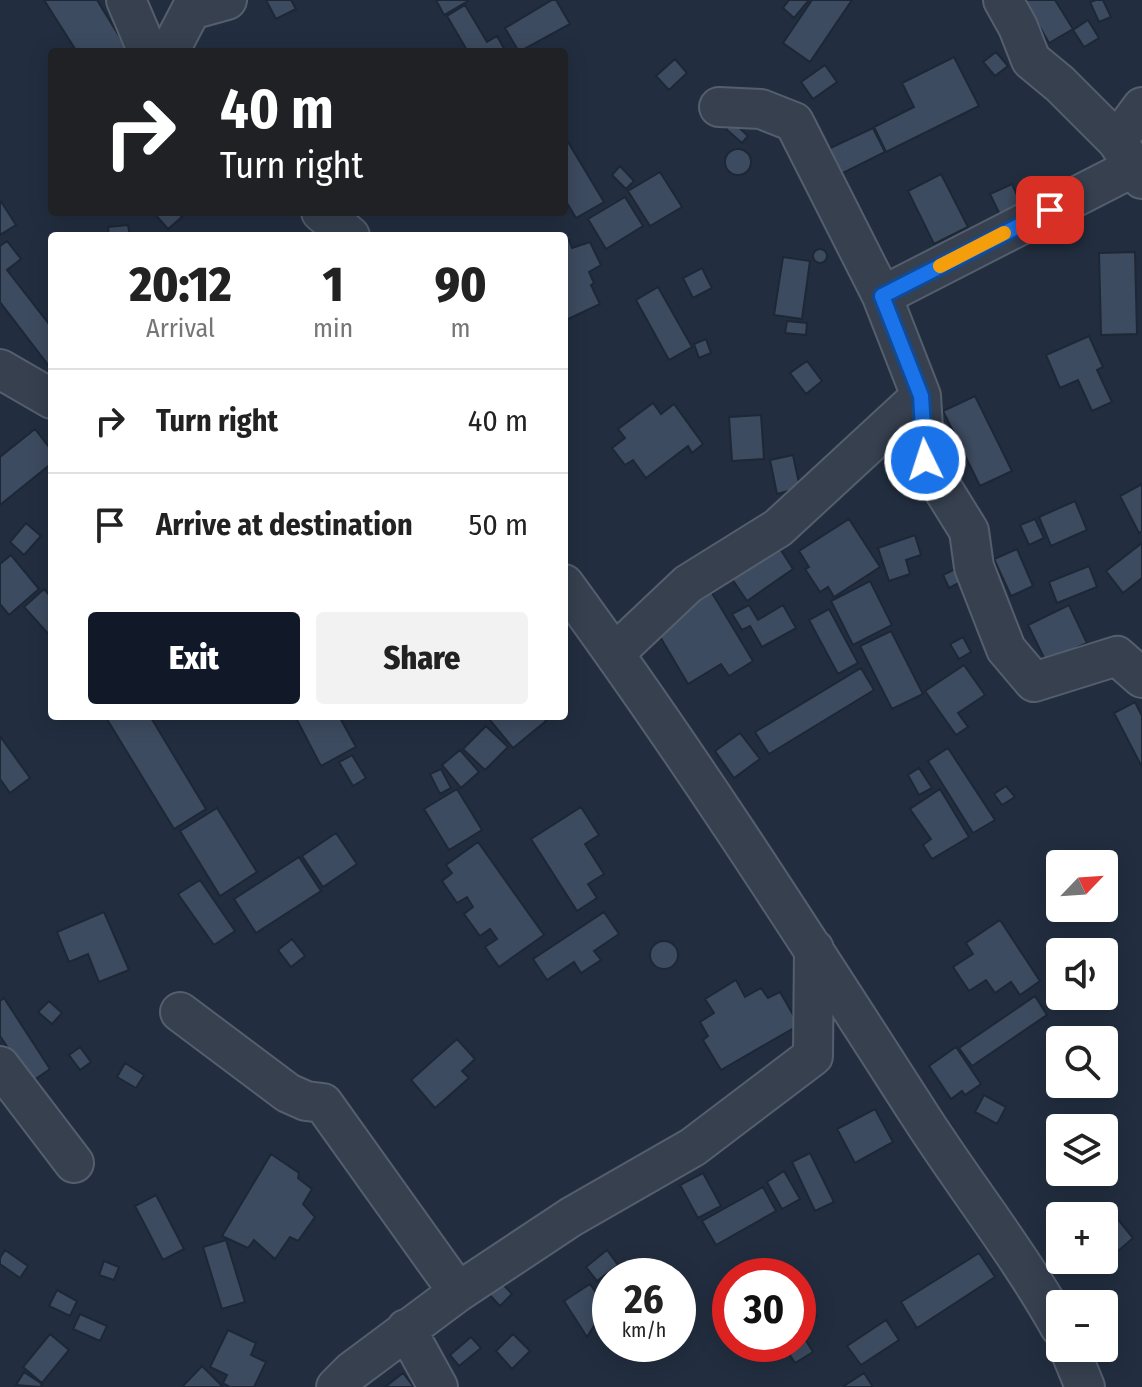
<!DOCTYPE html>
<html lang="en">
<head>
<meta charset="utf-8">
<style>
	body { margin:0; font-family:"Fira Sans Condensed",sans-serif; background:#f2f2f2; color:#222; height:100vh; display:flex; flex-direction:column; font-size:30px; white-space:nowrap }
	* { box-sizing:border-box; margin:0 }
	p { font-size:26px; color:#767676 }
	.icon { flex:none; width:44px; height:44px; fill:none; stroke:currentColor; stroke-width:2; stroke-linecap:round; stroke-linejoin:round }
	.map { position:relative; flex:1; overflow:hidden }
	.drawer { position:absolute; left:48px; top:232px; width:520px; height:488px; display:flex; flex-direction:column; background:#fff; border-radius:8px; box-shadow:0 4px 20px #0003 }
	.drawer>* { flex:none }
	.top-card { position:absolute; left:48px; top:48px; width:520px; height:168px; border-radius:8px; box-shadow:0 4px 20px #0003; background:#202124; color:#fff; overflow:hidden }
	.needle { width:52px; rotate:65deg }
	.buttons { position:absolute; left:1046px; top:850px; display:grid; gap:16px }
	.buttons a { display:grid; place-items:center; width:72px; height:72px; border-radius:8px; background:#fff; box-shadow:0 4px 20px #0003; font-size:40px }
	.speed { position:absolute; left:592px; top:1258px; display:flex; gap:16px; font-size:40px; font-weight:700; text-align:center }
	.speed>* { display:grid; place-content:center; width:104px; height:104px; border-radius:50%; background:#fff; box-shadow:0 4px 20px #0003; line-height:1 }
	.speed small { font-size:20px; font-weight:400 }
	.speed .limit { border:12px solid #d22; background:#fff; color:#111 }
	.pin { position:absolute; display:grid; place-items:center; width:68px; height:68px; color:#fff; margin:-34px; border-radius:16px; box-shadow:0 4px 12px #0006 }
	.me { position:absolute; width:88px; margin:-44px; rotate:356deg; stroke-linejoin:round; filter:drop-shadow(0 0 6px #0008) }
	.turn { display:flex; align-items:center; gap:28px; height:168px; padding:0 40px; font-size:36px }
	.turn .icon { width:104px; height:104px; stroke-width:2.5 }
	.turn b { display:block; font-size:56px; line-height:68px }
	.eta { display:flex; justify-content:space-evenly; align-items:center; height:136px; text-align:center }
	.eta b { font-size:48px; font-weight:800; line-height:56px }
	.action { display:flex; gap:16px; margin-top:auto; padding:16px 40px }
	.action a { flex:1; height:92px; border-radius:8px; background:#111827; color:#fff; font-size:32px; font-weight:800; line-height:92px; text-align:center }
	.action a+a { background:#f2f2f2; color:#222 }
	ul { padding:0; list-style:none }
	li { display:flex; align-items:center; gap:24px; height:104px; padding:0 40px; border-top:2px solid #e0e0e0 }
	li div { flex:1 }
	li b { display:block; font-size:30px }
	li em { font-style:normal }
	.map>svg:first-child { display:block }
	.building { fill:#3d4b60; stroke:#1d2736; stroke-width:2 }
	.lines { fill:none; stroke-linecap:round; stroke-linejoin:round }
	.minor-casing { stroke:#545e6d; stroke-width:42 }
	.minor { stroke:#36404f; stroke-width:38 }
	.route-casing { stroke:#114b97; stroke-width:20 }
	.route { stroke:#1a73e8; stroke-width:14 }
	.slow { stroke:#f59e0b; stroke-width:14 }
</style>
</head>
<body>
<div class="map">
<svg width="1142" height="1387" viewBox="0 0 1142 1387">
	<rect width="100%" height="100%" fill="#222e40"/>
	<path class="building" d="M44 0H97L129 52H77Z
		M266 0H291L296 9 276 19Z
		M436 0H467L468 1 444 15Z
		M552 0H556L570 24 519 52 505 28Z
		M789 0H809L794 18 783 8Z
		M812 0H852L810 62 783 43Z
		M1024 0H1055L1073 29 1049 43Z
		M1096 0H1103L1111 17 1099 22 1090 2Z
		M465 5 487 42 497 36 506 52H468L447 16Z
		M1088 20 1099 38 1084 47 1073 30Z
		M996 52 1008 66 995 76 983 62Z
		M954 57 979 106 886 152 874 127 914 107 902 83Z
		M675 59 687 73 669 90 656 76Z
		M825 65 837 82 813 99 801 82Z
		M733 122 748 136 742 143 726 129Z
		M873 128 885 152 839 175 826 150Z
		M568 142 604 202 576 218 564 198V145Z
		M725 162a13 13 0 1 1 26 0a13 13 0 1 1-26 0Z
		M620 166 634 181 626 189 612 175Z
		M660 172 682 207 650 226 628 191Z
		M941 174 968 227 934 244 908 191Z
		M1012 184 1025 213 1004 223 990 194Z
		M625 197 643 226 606 249 588 219Z
		M0 200 16 225 0 235Z
		M153 212H177L182 217 168 229Z
		M128 225 130 236H109L108 227Z
		M569 240 572 248 590 242 601 265 589 272 594 283 591 285 600 304 564 321V242Z
		M7 241 21 259 7 270 52 328V370L0 302V246Z
		M813 256a7 7 0 1 1 14 0a7 7 0 1 1-14 0Z
		M1135 252 1137 334 1101 335 1099 253Z
		M783 257 810 261 802 319 774 315Z
		M702 268 712 288 693 298 683 278Z
		M658 287 692 347 669 360 636 300Z
		M787 321 807 323 806 335 785 333Z
		M1089 336 1103 367 1097 370 1112 402 1092 411 1078 380 1060 388 1046 355Z
		M706 339 711 353 699 358 694 344Z
		M807 361 822 381 806 394 790 373Z
		M975 396 1012 471 980 486 943 411Z
		M653 403 661 414 674 404 703 444 692 453 688 446 646 478 633 460 625 465 612 448 625 438 618 429Z
		M761 415 764 459 732 461 729 417Z
		M35 429 52 451V463L0 505V457Z
		M793 455 800 488 777 494 770 460Z
		M1142 484V531L1139 533 1120 496Z
		M1075 501 1087 530 1051 546 1039 517Z
		M849 519 880 567 834 597 828 587 820 592 805 569 809 567 799 551Z
		M1035 519 1044 538 1029 545 1020 525Z
		M26 523 41 536 24 555 10 542Z
		M915 535 921 555 906 560 910 574 889 581 878 548Z
		M775 541 793 569 747 601 728 573Z
		M1142 543V578L1123 593 1106 571Z
		M1017 549 1033 586 1011 596 994 559Z
		M11 555 39 589 9 615 0 604V564Z
		M1089 566 1097 587 1057 603 1049 582Z
		M955 569 961 582 949 588 943 575Z
		M870 581 892 625 853 645 831 601Z
		M709 588 753 661 729 676 721 664 688 684 652 623Z
		M44 589 52 598V638L24 607Z
		M749 605 758 620 783 605 796 628 762 647 750 626 742 630 732 614Z
		M1069 605 1087 643 1046 662 1028 625Z
		M829 609 858 663 838 674 809 620Z
		M891 631 923 694 892 709 860 646Z
		M963 637 971 652 959 659 950 644Z
		M964 665 985 695 958 713 968 727 956 735 925 691Z
		M861 668 874 690 769 754 755 732Z
		M1135 702 1142 716V767L1114 713Z
		M105 716H150L206 809 174 829Z
		M295 716H339L356 747 321 766Z
		M494 716H542L546 721 513 748 489 719Z
		M486 726 508 747 485 770 463 749Z
		M740 733 760 759 734 778 715 751Z
		M0 736 30 778 10 793 0 779Z
		M948 748 995 820 973 833 928 761Z
		M460 750 479 772 461 788 442 765Z
		M352 755 366 778 353 786 339 762Z
		M919 768 932 788 919 795 908 775Z
		M441 769 451 788 440 794 430 774Z
		M1006 786 1015 797 1002 805 994 794Z
		M457 789 482 830 449 850 424 809Z
		M940 789 969 837 932 859 923 845 931 839 910 809Z
		M581 807 599 835 585 844 604 874 588 884 597 898 577 911 531 839Z
		M217 808 257 872 220 896 180 831Z
		M336 833 357 864 323 887 302 856Z
		M478 842 544 935 499 967 485 947 497 939 490 929 480 936 464 914 473 907 467 897 457 903 442 881 452 873 446 865Z
		M299 857 321 891 256 933 234 899Z
		M200 880 235 931 214 945 178 894Z
		M104 912 129 970 99 982 88 954 69 962 57 932Z
		M604 912 619 934 594 951 601 960 581 973 574 962 547 980 533 959Z
		M1000 920 1040 981 1020 995 1011 982 995 993 986 980 969 991 953 967 973 954 966 943Z
		M292 939 305 956 291 967 278 950Z
		M650 955a14 14 0 1 1 28 0a14 14 0 1 1-28 0Z
		M736 980 745 997 761 988 768 998 780 992 799 1025 721 1070 703 1040 708 1036 700 1022 714 1013 705 999Z
		M1035 996 1047 1015 972 1066 959 1048Z
		M4 998 50 1069 31 1082 0 1036V1001Z
		M49 1001 62 1013 52 1024 38 1012Z
		M457 1039 475 1059 462 1071 469 1078 435 1108 411 1080Z
		M80 1047 91 1062 80 1070 69 1055Z
		M956 1047 981 1084 965 1095 962 1091 951 1099 929 1066Z
		M125 1063 144 1075 136 1088 117 1077Z
		M984 1095 1006 1107 997 1124 975 1112Z
		M875 1109 893 1142 855 1163 837 1129Z
		M810 1153 834 1202 815 1211 792 1162Z
		M271 1154 299 1173 298 1178 312 1189 303 1204 315 1217 298 1241 290 1237 275 1259 254 1240 248 1248 222 1236Z
		M784 1171 800 1199 782 1209 767 1182Z
		M703 1173 721 1206 698 1218 680 1185Z
		M763 1187 776 1211 716 1245 702 1221Z
		M156 1195 184 1249 163 1260 135 1206Z
		M1116 1217 1133 1238 1102 1265 1097 1260H1104V1228Z
		M226 1240 245 1302 222 1309 203 1247Z
		M5 1250 28 1266 20 1278 0 1264V1258Z
		M607 1250 618 1265 597 1281 586 1267Z
		M979 1253 995 1277 917 1328 901 1302Z
		M104 1261 119 1267 114 1280 99 1275Z
		M748 1263 756 1275 737 1276 735 1271Z
		M497 1278 512 1294 500 1306 485 1290Z
		M590 1284 610 1313V1318L597 1321 587 1337 564 1301Z
		M799 1288 817 1317 799 1329 813 1352 795 1363 783 1344H798Z
		M57 1290 77 1301 70 1316 49 1306Z
		M80 1314 107 1326 100 1341 73 1329Z
		M886 1320 899 1340 861 1365 847 1346Z
		M228 1330 256 1343 251 1355 266 1362 254 1387H230L223 1383 227 1375 210 1367Z
		M50 1334 69 1350 42 1383 23 1367Z
		M513 1334 530 1351 512 1369 496 1351Z
		M471 1337 481 1348 459 1366 450 1355Z
		M202 1366 223 1387H182Z
		M24 1372 42 1384 40 1387 16 1385Z
		M403 1373 414 1387H385Z
		M864 1373 873 1387H845L844 1386Z"/>
	<g class="lines">
		<defs>
			<path id="minor" d="M126 0 148 52
				M1003 0 1018 27 1031 60 1060 84 1117 141 1142 179
				M169 52 191 10 227 0
				M1117 141 1142 107
				M321 212 350 236
				M882 296 1134 167
				M0 369 52 399
				M921 396 925 460 969 531 974 567 1006 649 1034 682 1117 656 1142 678
				M564 584C690 756 804 935 919 1114 965 1186 1018 1252 1060 1327
				M615 653 688 584 778 528 921 396 882 296 794 122 761 109 719 107
				M180 1012 288 1093 306 1101 323 1103 458 1292
				M0 1066 74 1163
				M406 1329 438 1387
				M1069 1348 1085 1387
				M336 1387 352 1371 458 1292 571 1217 693 1147 813 1056 814 949"/>
		</defs>
		<use href="#minor" class="minor-casing"/>
		<use href="#minor" class="minor"/>
	</g>
	<g class="lines">
		<defs>
			<path id="route" d="M925 460 921 396 882 296 1050 210"/>
		</defs>
		<use href="#route" class="route-casing"/>
		<use href="#route" class="route"/>
		<path class="slow" d="M940 266 1004 233"/>
	</g>
</svg>
<div class="buttons">
<a><svg class="needle" viewBox="-14 -14 28 28"><path d="M0-13l5 13h-10z" fill="#e53935"/><path d="M0 13l5-13h-10z" fill="#767676"/></svg></a>
<a><svg class="icon" aria-label="sound" viewBox="0 0 24 24"><path d="M4 9h4l5-4v14l-5-4H4zM17 9q2 3 0 6"/></svg></a>
<a><svg class="icon" aria-label="search" viewBox="0 0 24 24"><circle cx="10" cy="10" r="6"/><path d="M15 15l6 6"/></svg></a>
<a><svg class="icon" aria-label="layers" viewBox="0 0 24 24"><path d="M12 4l9 5-9 5-9-5zM3 14l9 5 9-5"/></svg></a>
<a>+</a>
<a>−</a>
</div>
<div class="speed"><div>26<small>km/h</small></div><div class="limit">30</div></div>
<div class="pin" style="left:1050px;top:210px;background:#d93025"><svg class="icon" aria-label="arrive" viewBox="0 0 24 24"><path d="M6 21V4h12l-3 4 3 4H6"/></svg></div>
<svg class="me" style="left:925px;top:460px" viewBox="-20 -20 40 40"><circle r="17" fill="#1a73e8" stroke="#fff" stroke-width="3"/><path d="M0-11L8 9 0 5-8 9z" fill="#fff"/></svg>
<div class="top-card">
<div class="turn"><svg class="icon" aria-label="right" viewBox="0 0 24 24"><path d="M7 20v-9h11M14 6l5 5-5 5"/></svg><div><b>40 m</b>Turn right</div></div>
</div>
<section class="drawer">
<div class="eta">
<div><b>20:12</b><p>Arrival</p></div>
<div><b>1</b><p>min</p></div>
<div><b>90</b><p>m</p></div>
</div>
<ul>
<li><svg class="icon" aria-label="right" viewBox="0 0 24 24"><path d="M7 20v-9h11M14 6l5 5-5 5"/></svg><div><b>Turn right</b></div><em>40 m</em></li>
<li><svg class="icon" aria-label="arrive" viewBox="0 0 24 24"><path d="M6 21V4h12l-3 4 3 4H6"/></svg><div><b>Arrive at destination</b></div><em>50 m</em></li>
</ul>
<div class="action"><a>Exit</a><a>Share</a></div>
</section>
</div>
</body>
</html>
